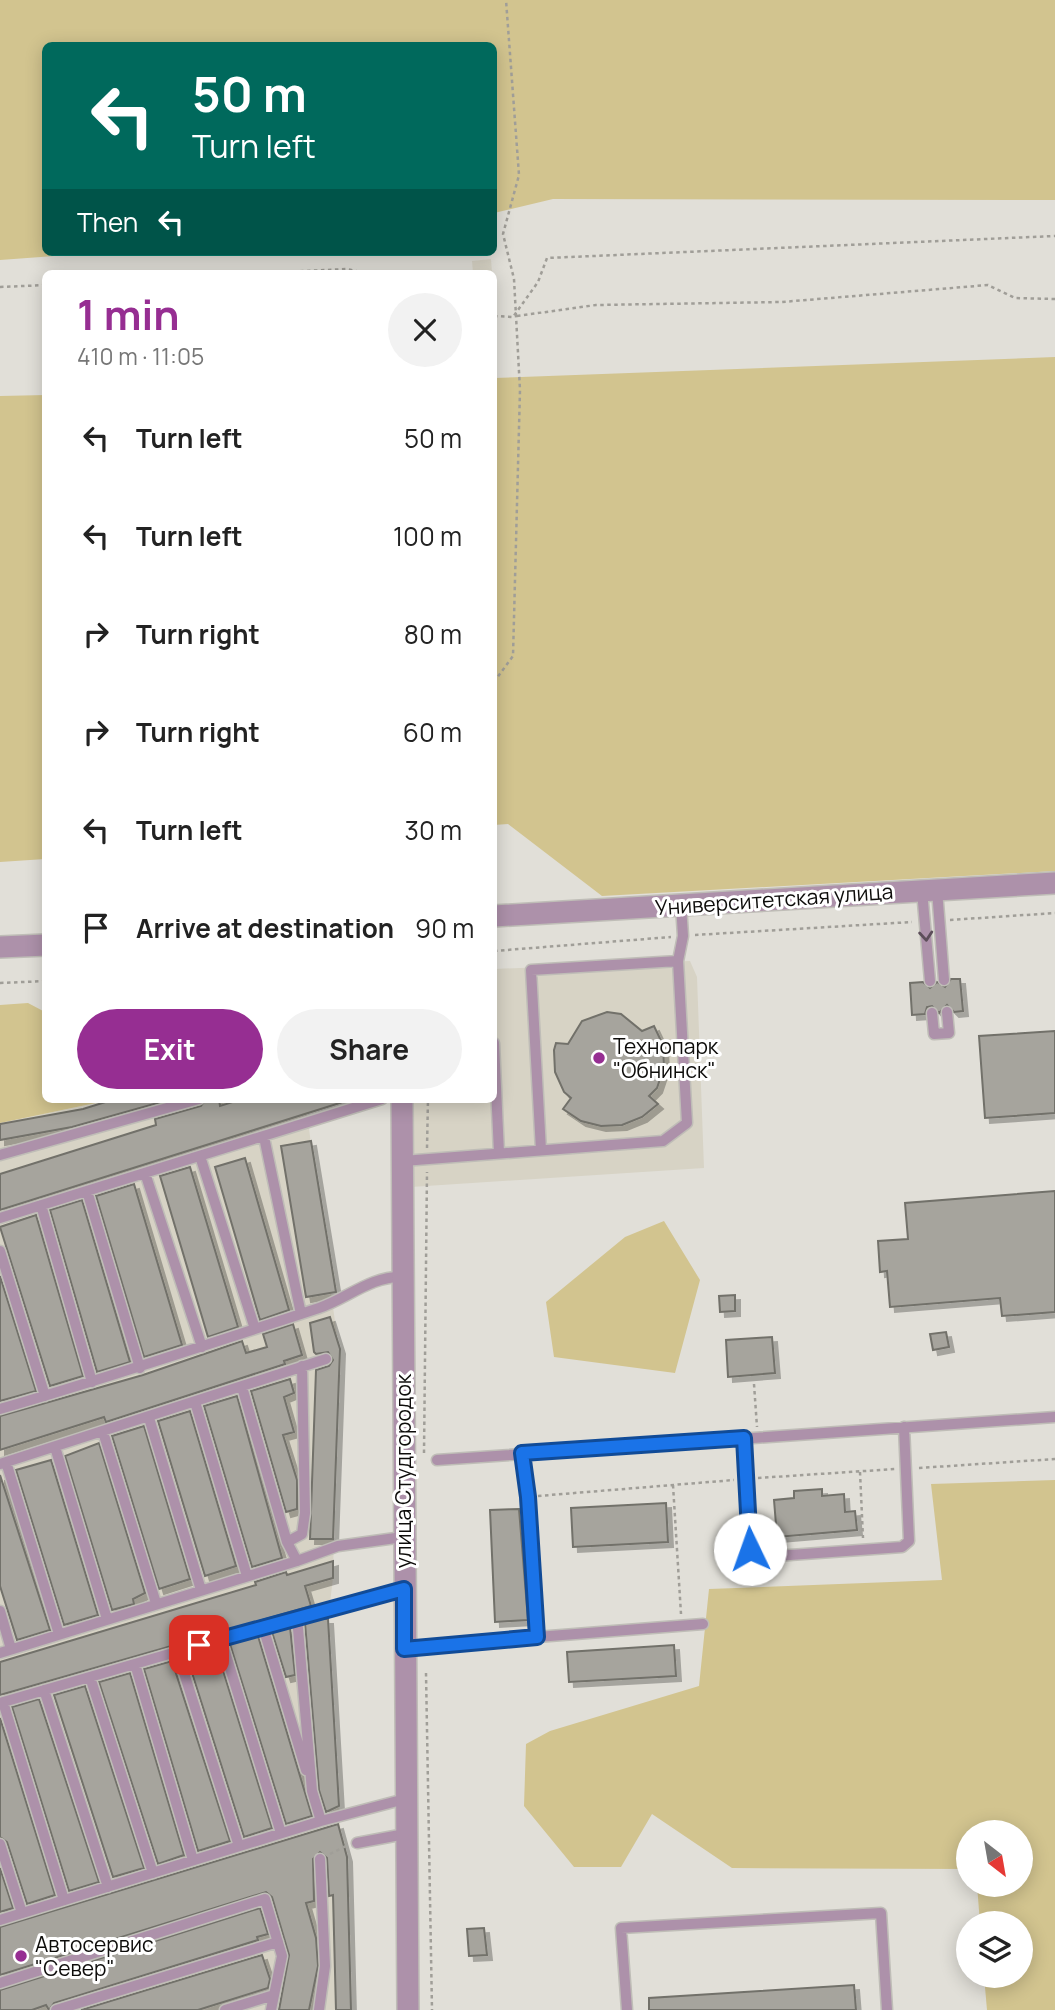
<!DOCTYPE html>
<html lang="en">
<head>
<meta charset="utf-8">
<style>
	body { margin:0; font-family:Manrope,sans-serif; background:#f2f2f2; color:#222; height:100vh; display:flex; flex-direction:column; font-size:26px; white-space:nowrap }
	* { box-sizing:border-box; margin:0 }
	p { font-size:23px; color:#767676 }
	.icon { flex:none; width:38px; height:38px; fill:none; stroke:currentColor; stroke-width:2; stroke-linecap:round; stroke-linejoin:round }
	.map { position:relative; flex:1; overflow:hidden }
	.details { position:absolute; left:42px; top:270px; width:455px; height:833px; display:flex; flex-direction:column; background:#fff; border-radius:10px; box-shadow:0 4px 18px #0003 }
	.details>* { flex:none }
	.top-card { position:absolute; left:42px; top:42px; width:455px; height:214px; border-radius:10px; box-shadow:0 4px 18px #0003; background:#00695c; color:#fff; overflow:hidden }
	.needle { width:46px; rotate:149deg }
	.fabs { position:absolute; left:956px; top:1820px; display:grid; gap:14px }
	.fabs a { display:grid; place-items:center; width:77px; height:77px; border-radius:50%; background:#fff; box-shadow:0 4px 18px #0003; font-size:35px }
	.pin { position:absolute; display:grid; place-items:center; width:60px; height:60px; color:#fff; margin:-30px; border-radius:14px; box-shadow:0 4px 10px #0006 }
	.me { position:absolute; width:77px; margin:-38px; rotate:357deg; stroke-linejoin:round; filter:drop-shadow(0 0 5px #0008) }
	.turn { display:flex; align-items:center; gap:24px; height:147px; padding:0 35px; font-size:32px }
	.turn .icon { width:91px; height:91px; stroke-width:2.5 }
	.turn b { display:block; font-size:49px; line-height:60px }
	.then { display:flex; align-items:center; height:66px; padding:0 35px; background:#0003; gap:14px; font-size:26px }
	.round { display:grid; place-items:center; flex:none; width:74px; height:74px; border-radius:37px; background:#f2f2f2 }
	.overview { display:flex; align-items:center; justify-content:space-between; height:119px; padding:0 35px }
	h1 { font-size:42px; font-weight:700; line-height:52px; color:#962e92 }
	.cta { display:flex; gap:14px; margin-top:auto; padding:14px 35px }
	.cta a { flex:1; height:80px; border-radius:42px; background:#962e92; color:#fff; font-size:28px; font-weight:700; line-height:80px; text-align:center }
	.cta a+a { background:#f2f2f2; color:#222 }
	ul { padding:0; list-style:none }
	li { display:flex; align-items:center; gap:21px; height:98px; padding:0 35px }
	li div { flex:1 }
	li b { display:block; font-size:26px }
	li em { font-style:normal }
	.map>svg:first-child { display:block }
	.built { fill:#d7d3c5 }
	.green { fill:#d2c48f }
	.building { fill:#a6a49d; stroke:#72716a; stroke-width:2; filter:url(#shadow) }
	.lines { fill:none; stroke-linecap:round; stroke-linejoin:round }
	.service-casing { stroke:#bfbdb7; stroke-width:13 }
	.tertiary-casing { stroke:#bfbdb7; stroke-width:24 }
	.path { stroke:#a09e98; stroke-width:2.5; stroke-dasharray:3.5 3.5; stroke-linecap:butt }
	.service { stroke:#ad91aa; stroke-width:10 }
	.tertiary { stroke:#ad91aa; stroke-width:21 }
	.oneway { stroke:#5d4e5a }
	.route-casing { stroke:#114b97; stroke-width:18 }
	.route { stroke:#1a73e8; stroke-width:12 }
	.poi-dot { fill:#962e92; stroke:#fff; stroke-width:2.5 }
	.labels { text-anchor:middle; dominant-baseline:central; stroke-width:6; stroke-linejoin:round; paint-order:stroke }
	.street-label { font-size:21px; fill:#0d0c0a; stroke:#fff }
	.poi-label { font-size:21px; fill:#0d0c0a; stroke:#fff; text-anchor:start }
</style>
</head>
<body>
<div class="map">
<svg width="1055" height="2010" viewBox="0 0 1055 2010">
	<defs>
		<filter id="shadow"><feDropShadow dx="5" dy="5" stdDeviation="0" flood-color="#0004"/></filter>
	</defs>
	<rect width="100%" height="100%" fill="#e1dfd8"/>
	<path class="built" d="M491 259 492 273H473L472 261Z
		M690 961 697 977 704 1168 411 1187V1099H494V969Z
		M115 1099H331L333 1105 307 1114 338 1344 333 1578 328 1619 351 2010H0V1123Z"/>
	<path class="green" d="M0 0H1055V200L553 199 494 213V46H46V252H109L0 260Z
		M1055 357V871L602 896 508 824 494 825V378Z
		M46 395 45 859 0 862V396Z
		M28 1003 45 1012 46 1099H115L0 1123V1005Z
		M664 1221 700 1280 675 1373 554 1357 546 1302 625 1237Z
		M1055 1480V2010H987L984 1976H1020V1923H980L977 1885H1020V1832H968V1869L732 1868 652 1814 621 1867H574L524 1806 526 1744 550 1731 699 1686 709 1589 942 1580 931 1484Z"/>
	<path class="building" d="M951 979H960L963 1011 954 1012 947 1005 939 1013 932 1006 927 1007 925 1014 912 1015 910 983 923 982 930 988 937 982 945 987Z
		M607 1012 621 1014 642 1031 654 1026 663 1045 664 1067 657 1088 649 1096 658 1104 642 1117 622 1125 601 1126 581 1121 563 1109 571 1098 564 1092 555 1072 554 1050 556 1043 568 1044 582 1021Z
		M1055 1031V1113L985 1118 979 1036Z
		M115 1099H172L72 1127 0 1140V1124L83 1109Z
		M206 1099H219L220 1106 242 1099H343V1102L0 1210V1174L156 1125 155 1119 201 1106Z
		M311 1141 336 1292 306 1297 281 1146Z
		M245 1158 289 1310 260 1320 215 1167Z
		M190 1167 238 1327 208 1337 160 1176Z
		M134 1184 182 1345 144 1357 96 1196Z
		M1055 1191V1312L1002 1316 1000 1298 890 1307 887 1271 880 1272 878 1241 908 1239 905 1203Z
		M82 1200 130 1362 97 1372 50 1210Z
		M36 1215 83 1376 50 1386 0 1227Z
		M0 1276 36 1391 0 1401Z
		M735 1295V1311L720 1312 719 1296Z
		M330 1317 340 1349 333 1539H310L316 1370 329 1366 333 1360 328 1352 316 1354 314 1352 310 1323Z
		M293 1324 302 1355 284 1361 285 1364 106 1422 104 1417 0 1450V1416L143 1375 242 1341 246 1353 267 1347 263 1334Z
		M946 1332 949 1347 933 1350 930 1334Z
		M772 1337 775 1373 728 1377 726 1340Z
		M290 1379 294 1393 284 1397 294 1432 283 1435 297 1480V1509L286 1512 251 1391Z
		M237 1396 282 1558 252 1567 204 1406Z
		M190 1411 236 1566 205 1576 158 1421Z
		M144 1426 190 1579 159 1589 112 1436Z
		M99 1443 145 1593 133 1599 134 1604 112 1610 65 1456Z
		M51 1460 98 1615 64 1625 16 1470Z
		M0 1475 50 1630 17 1640 0 1586Z
		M822 1489V1496L844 1494 845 1512 855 1511 857 1530 777 1537 774 1500 794 1498V1491Z
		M666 1503 668 1542 573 1547 571 1508Z
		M519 1509 528 1620 495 1622 490 1510Z
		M333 1561V1578L305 1586 311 1606 0 1695V1662L256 1585 255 1582 286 1572 287 1575Z
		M318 1619H328L339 1806 326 1812 319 1790 305 1623Z
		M290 1627 295 1675 286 1677 272 1632Z
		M258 1636 312 1816 286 1824 230 1644Z
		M674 1645 676 1676 569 1682 567 1652Z
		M216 1648 272 1828 244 1837 187 1657Z
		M172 1661 230 1841 198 1851 144 1669Z
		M130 1673 184 1855 158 1864 99 1682Z
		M85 1686 144 1868 113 1877 54 1695Z
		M39 1699 99 1882 69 1891 12 1707Z
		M0 1718 55 1895 27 1904 7 1842 0 1837Z
		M338 1824 347 1857 351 2010H336L333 1895 329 1896 327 1858 320 1852 313 1859 314 1901 306 1903 316 1938 318 1966 309 2010H279L289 1955 272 1897 266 1892 0 1975V1927Z
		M0 1868 13 1908 0 1912Z
		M260 1908 268 1934 257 1937 258 1940 54 2003 49 2010 46 2005 32 2010H0V1990Z
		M484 1928 487 1955 469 1956 467 1929Z
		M262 1955 270 1979 268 1988 198 2010H81Z
		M854 1985 856 2010H649V1998Z"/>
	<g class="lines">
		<defs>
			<path id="service" d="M937 890 944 980
				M922 891 930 981
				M678 961 683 936 681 905
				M932 1013 934 1034 949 1033 947 1012
				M494 1043 499 1153
				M264 1137 301 1314
				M0 1155 199 1099
				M200 1156 255 1329
				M403 1161 663 1141 687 1123 678 961 531 970 541 1150
				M145 1173 202 1347
				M87 1191 140 1368
				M41 1205 92 1382
				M0 1218 382 1099
				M0 1251 45 1396
				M242 1387 287 1542 297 1561
				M195 1402 247 1576
				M0 1409C107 1378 213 1343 319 1308 348 1298 371 1276 402 1277
				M149 1418 201 1590
				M103 1432 156 1603
				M744 1438 750 1549 761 1557 902 1547 909 1541 904 1427
				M55 1447 107 1619
				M522 1453 537 1637 703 1624
				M437 1460 1055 1417
				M6 1462 59 1634
				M0 1464 326 1359
				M287 1542 302 1534 305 1513 302 1366
				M404 1589 297 1617 312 1791 321 1821 405 1799
				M0 1611 11 1649
				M263 1627 306 1770
				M221 1639 281 1833
				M405 1649 537 1637
				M177 1651 239 1846
				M0 1653 297 1561 338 1546 403 1537
				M135 1664 193 1860
				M90 1677 153 1873
				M44 1690 108 1887
				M3 1702 64 1900
				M0 1703 297 1617
				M357 1843 405 1834
				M0 1844 22 1913
				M0 1920 321 1821
				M0 1983 265 1899 282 1956 271 2010
				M56 2010 278 1942
				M225 2010 274 1995
				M319 2010 325 1966 320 1859
				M627 2010 621 1928 881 1913 887 2010"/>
			<path id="tertiary" d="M494 916 1055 883
				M0 947 46 945
				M402 1099 408 2010"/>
		</defs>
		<use href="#service" class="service-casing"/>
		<use href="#tertiary" class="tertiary-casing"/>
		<path class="path" d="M265 273 346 269 366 273
			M0 287 46 285
			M494 316 513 317 538 282 547 258 1055 236
			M517 316 596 305 782 302 988 285 1015 298 1055 299
			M494 682 513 656 520 390 514 279 503 234 519 175 506 0
			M950 920 1055 913
			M695 935 912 922
			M494 951 671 937
			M0 983 46 981
			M427 1148 428 1099
			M754 1384 757 1427
			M424 1453 427 1172
			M919 1468 1055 1459
			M860 1472 863 1538
			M758 1478 895 1469
			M673 1485 681 1614
			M538 1496 734 1480
			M426 1673 432 2010
			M330 1854 346 1846"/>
		<use href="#service" class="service"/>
		<use href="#tertiary" class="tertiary"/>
	</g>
	<defs><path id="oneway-chevron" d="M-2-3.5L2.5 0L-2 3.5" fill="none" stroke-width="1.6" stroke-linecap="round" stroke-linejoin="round" transform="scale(1.75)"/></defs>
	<use class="oneway" href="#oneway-chevron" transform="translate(926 936) rotate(85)"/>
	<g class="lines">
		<defs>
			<path id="route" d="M199 1645 404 1589V1649L537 1637 528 1497 522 1453 744 1438 750 1549"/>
		</defs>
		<use href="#route" class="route-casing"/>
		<use href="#route" class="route"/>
	</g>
	<g class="poi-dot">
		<circle cx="599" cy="1058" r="7"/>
		<circle cx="21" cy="1956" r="7"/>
	</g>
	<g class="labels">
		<g class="street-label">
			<text transform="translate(774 899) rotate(-4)">Университетская улица</text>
			<text transform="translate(403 1471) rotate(-90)">улица Студгородок</text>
		</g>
		<g class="poi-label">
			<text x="613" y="1046">Технопарк<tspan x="613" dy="24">"Обнинск"</tspan></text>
			<text x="35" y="1944">Автосервис<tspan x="35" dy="24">"Север"</tspan></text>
		</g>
	</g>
</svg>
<div class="fabs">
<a><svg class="needle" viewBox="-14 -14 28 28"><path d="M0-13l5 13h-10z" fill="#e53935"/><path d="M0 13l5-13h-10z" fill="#767676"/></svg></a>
<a><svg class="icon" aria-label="layers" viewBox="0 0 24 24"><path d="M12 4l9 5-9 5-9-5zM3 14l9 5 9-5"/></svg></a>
</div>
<div class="pin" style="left:199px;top:1645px;background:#d93025"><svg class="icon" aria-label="arrive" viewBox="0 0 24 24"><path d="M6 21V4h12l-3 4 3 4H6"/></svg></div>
<svg class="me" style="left:750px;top:1549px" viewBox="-20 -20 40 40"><circle r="19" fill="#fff"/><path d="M0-13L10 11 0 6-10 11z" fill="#1a73e8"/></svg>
<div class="top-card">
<div class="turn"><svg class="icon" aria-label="left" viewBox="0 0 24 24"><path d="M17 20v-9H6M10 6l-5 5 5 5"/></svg><div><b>50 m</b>Turn left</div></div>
<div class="then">Then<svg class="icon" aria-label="left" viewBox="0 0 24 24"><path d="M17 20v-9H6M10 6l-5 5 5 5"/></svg></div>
</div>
<section class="details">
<div class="overview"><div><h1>1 min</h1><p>410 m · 11:05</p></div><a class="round"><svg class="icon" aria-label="close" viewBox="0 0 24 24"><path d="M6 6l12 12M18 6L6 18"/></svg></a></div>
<ul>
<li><svg class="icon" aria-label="left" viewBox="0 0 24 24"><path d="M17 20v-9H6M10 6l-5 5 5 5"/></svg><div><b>Turn left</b></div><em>50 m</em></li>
<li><svg class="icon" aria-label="left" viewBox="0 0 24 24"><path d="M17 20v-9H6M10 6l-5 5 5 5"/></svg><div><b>Turn left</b></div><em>100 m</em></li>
<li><svg class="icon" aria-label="right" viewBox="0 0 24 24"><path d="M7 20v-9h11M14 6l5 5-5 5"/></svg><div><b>Turn right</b></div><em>80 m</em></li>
<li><svg class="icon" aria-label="right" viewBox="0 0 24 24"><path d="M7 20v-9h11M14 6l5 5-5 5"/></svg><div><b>Turn right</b></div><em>60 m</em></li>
<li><svg class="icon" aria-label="left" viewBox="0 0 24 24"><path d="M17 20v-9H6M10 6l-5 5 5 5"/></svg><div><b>Turn left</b></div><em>30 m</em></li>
<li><svg class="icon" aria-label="arrive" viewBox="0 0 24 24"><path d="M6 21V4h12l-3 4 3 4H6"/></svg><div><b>Arrive at destination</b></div><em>90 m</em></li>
</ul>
<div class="cta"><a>Exit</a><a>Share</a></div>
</section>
</div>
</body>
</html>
